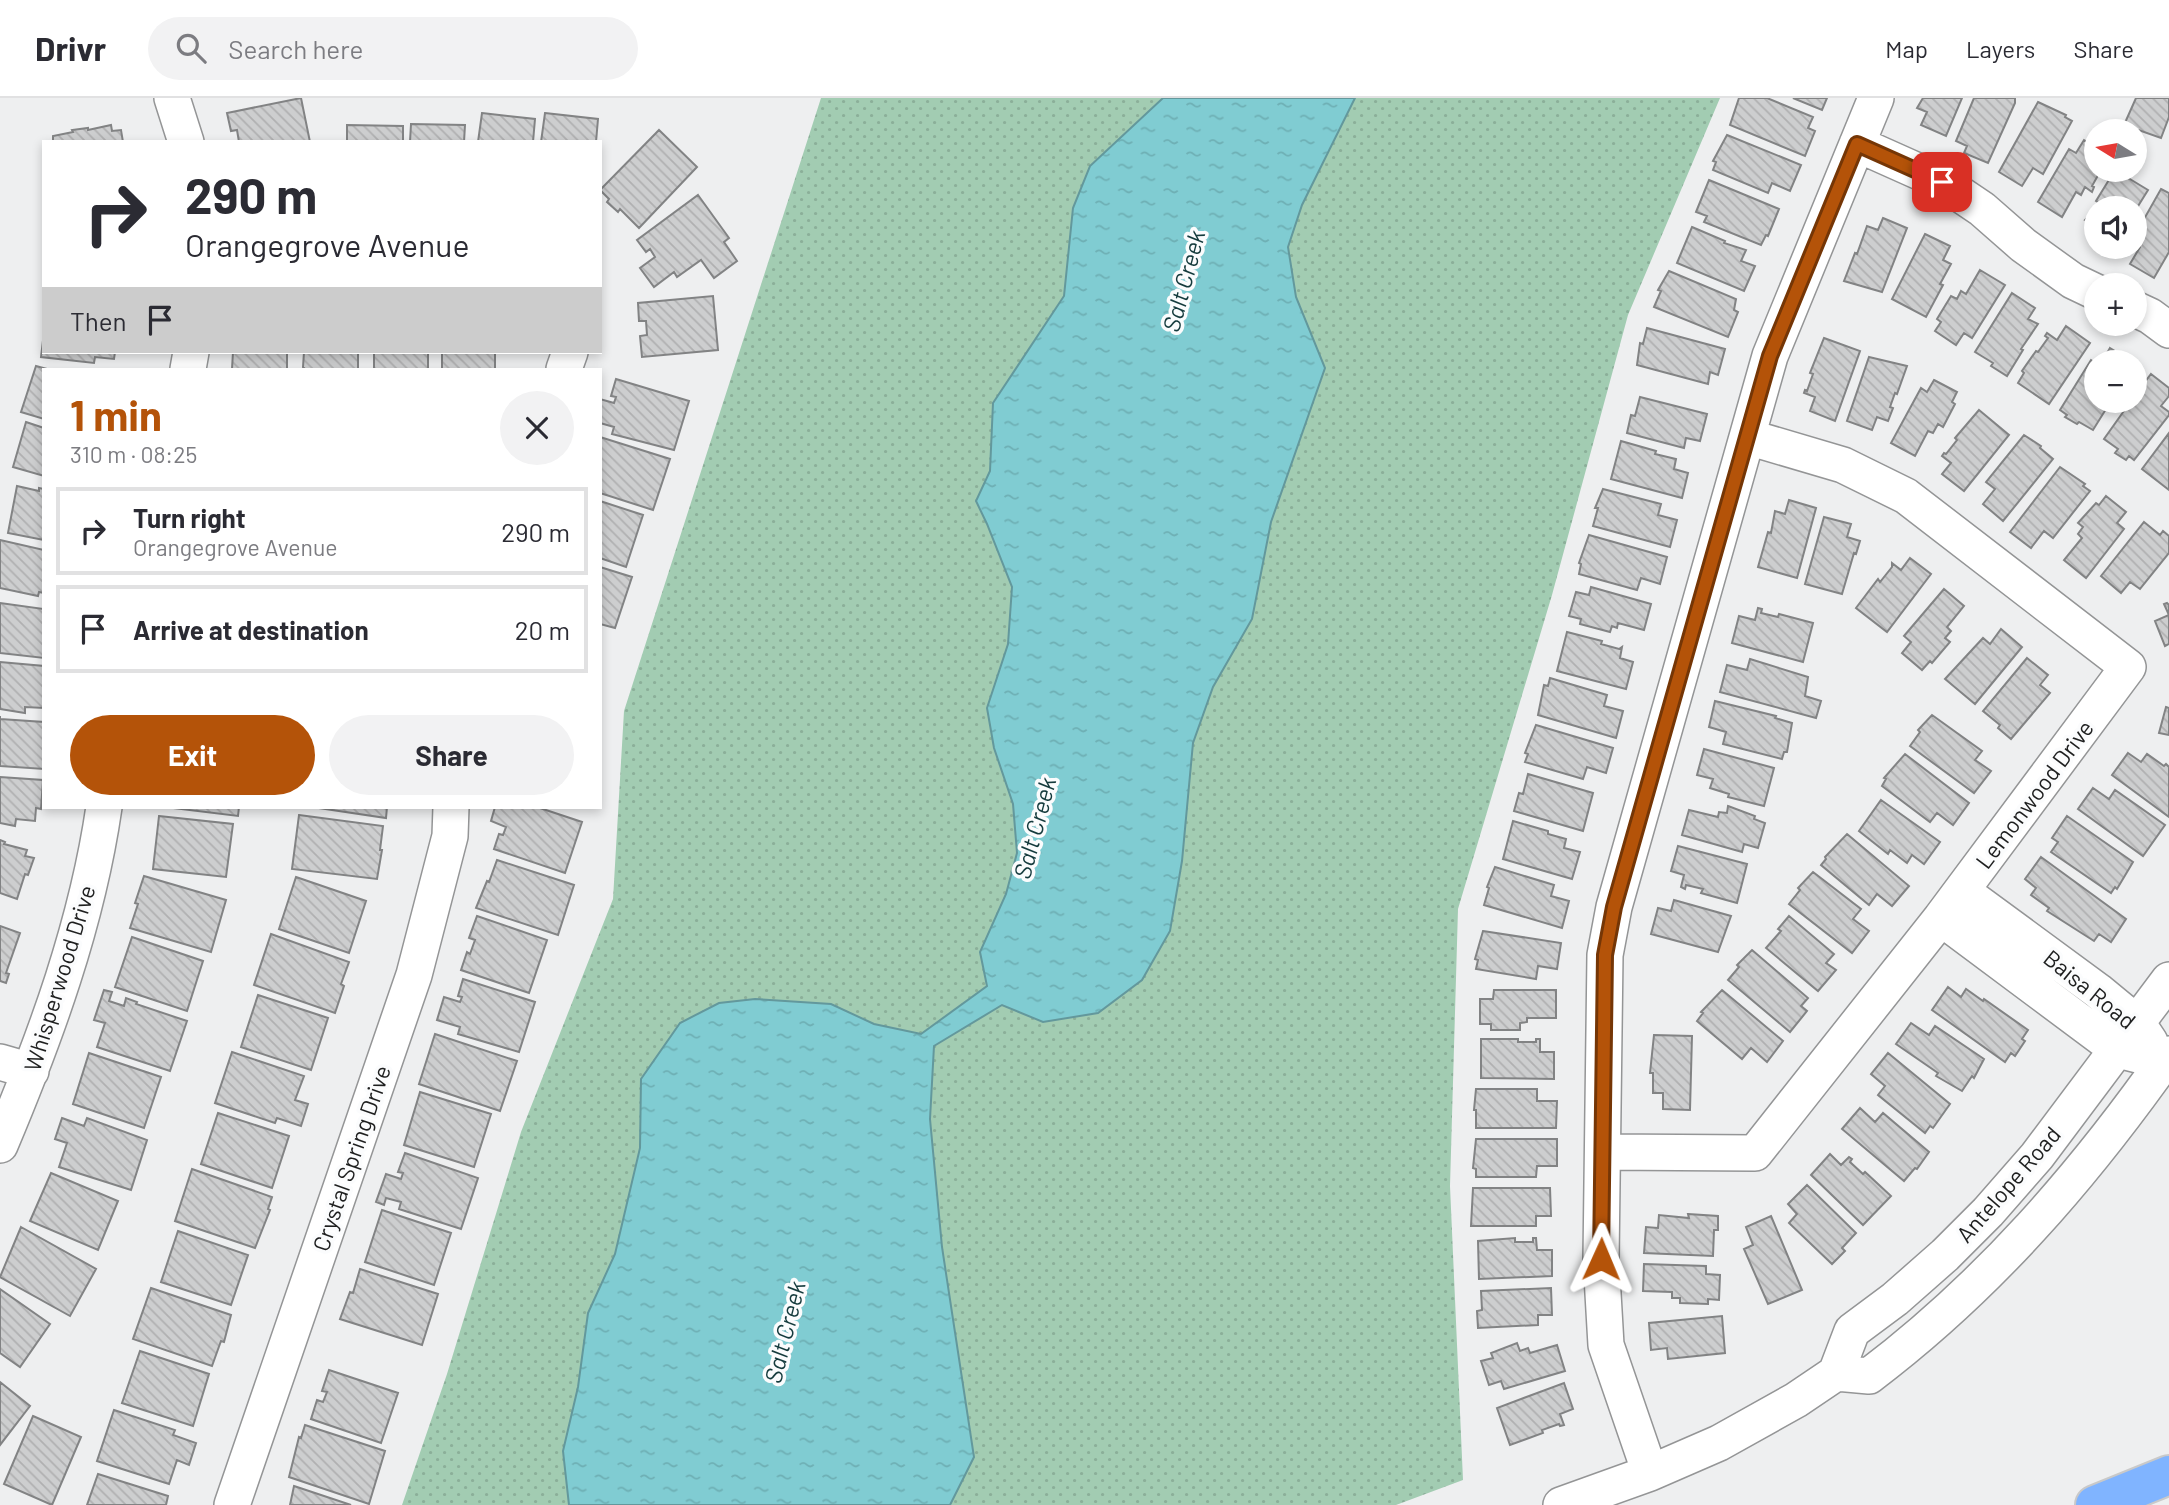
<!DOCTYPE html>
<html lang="en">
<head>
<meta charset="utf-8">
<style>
	body { margin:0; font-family:Barlow,sans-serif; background:#f2f2f3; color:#2b2b33; height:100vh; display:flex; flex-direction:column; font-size:26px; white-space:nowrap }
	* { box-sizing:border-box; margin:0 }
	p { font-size:23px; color:#7c7c81 }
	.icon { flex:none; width:38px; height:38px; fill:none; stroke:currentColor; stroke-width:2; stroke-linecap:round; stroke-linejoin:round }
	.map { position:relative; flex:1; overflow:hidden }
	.side { position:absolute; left:42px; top:270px; width:560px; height:441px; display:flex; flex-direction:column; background:#fff; border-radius:0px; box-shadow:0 4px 10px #0003 }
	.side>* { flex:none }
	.guide { position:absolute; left:42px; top:42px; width:560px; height:214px; border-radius:0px; box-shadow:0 4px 10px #0003; background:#fff; color:#2b2b33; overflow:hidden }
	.needle { width:46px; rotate:281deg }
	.buttons { position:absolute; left:2084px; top:21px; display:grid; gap:14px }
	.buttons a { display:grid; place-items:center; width:63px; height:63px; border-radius:50%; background:#fff; box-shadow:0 4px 10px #0003; font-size:35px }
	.pin { position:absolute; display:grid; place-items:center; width:60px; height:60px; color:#fff; margin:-30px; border-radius:14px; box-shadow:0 4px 10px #0006 }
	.me { position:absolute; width:77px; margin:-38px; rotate:1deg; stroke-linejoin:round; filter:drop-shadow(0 0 5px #0008) }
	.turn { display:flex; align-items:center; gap:24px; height:147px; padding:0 28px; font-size:32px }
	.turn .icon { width:91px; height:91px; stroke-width:2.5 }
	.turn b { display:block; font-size:49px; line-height:60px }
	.then { display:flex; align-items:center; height:66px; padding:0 28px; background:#0003; gap:14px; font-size:26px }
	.round { display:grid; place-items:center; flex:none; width:74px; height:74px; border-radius:37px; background:#f2f2f3 }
	.summary { display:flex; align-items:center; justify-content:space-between; height:119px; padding:0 28px }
	h1 { font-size:42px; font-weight:700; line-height:52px; color:#b45309 }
	.button { display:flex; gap:14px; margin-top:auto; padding:14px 28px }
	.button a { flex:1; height:80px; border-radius:42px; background:#b45309; color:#fff; font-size:28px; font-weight:700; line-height:80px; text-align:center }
	.button a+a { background:#f2f2f3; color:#2b2b33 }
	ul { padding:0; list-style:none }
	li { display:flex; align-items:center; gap:21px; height:88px; margin:0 14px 10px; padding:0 14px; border:4px solid #e1e1e2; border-radius:0px }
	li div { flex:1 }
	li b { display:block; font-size:26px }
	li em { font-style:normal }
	header { display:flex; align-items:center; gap:42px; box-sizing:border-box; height:98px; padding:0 35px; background:#fff; border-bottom:2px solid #e1e1e2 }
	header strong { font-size:33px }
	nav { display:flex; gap:38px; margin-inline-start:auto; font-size:24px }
	.search { width:490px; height:63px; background:#f2f2f3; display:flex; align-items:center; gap:18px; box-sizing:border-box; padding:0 24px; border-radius:38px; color:#7c7c81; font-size:26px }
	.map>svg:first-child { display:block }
	.grass { fill:url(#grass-dots) }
	.water { fill:url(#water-ripples); stroke:#63989c; stroke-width:2 }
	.building { fill:url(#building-back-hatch); stroke:#828384; stroke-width:2 }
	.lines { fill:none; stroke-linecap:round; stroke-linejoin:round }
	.minor-casing { stroke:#949596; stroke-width:38 }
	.highway-casing { stroke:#c9c9c9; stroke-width:42 }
	.minor { stroke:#fff; stroke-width:35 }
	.highway { stroke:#80b4ff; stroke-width:38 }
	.route-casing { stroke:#753606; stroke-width:18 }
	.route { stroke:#b45309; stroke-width:12 }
	.labels { text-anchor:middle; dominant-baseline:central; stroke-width:7; stroke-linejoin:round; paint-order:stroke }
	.street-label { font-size:23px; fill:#1e1f1f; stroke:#fbfcfd }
	.water-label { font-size:24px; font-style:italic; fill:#153b3d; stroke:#fbfcfd }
</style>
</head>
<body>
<header>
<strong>Drivr</strong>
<div class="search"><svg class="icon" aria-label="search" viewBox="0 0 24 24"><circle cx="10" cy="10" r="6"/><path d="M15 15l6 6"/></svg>Search here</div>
<nav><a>Map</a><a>Layers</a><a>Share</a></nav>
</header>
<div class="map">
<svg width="2169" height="1407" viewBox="0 0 2169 1407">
	<defs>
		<pattern id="grass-dots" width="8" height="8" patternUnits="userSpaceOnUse" patternTransform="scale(1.75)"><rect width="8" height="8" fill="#a2ccb2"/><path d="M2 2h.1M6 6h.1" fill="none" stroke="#8baf99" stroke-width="1.8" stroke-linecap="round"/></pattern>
		<pattern id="water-ripples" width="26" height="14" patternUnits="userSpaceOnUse" patternTransform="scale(1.75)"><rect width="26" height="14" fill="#80ccd2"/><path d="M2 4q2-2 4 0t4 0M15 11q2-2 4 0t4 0" fill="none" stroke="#6eafb4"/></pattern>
		<pattern id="building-back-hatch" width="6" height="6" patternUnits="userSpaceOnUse" patternTransform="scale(1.75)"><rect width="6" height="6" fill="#cdcecf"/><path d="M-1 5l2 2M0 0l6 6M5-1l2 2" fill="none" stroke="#b0b0b1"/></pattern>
	</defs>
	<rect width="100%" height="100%" fill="#eeeff0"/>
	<path class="grass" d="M821 0H1720L1628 217 1552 497 1458 811 1450 1088 1463 1382 1396 1407H402L447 1276 521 1034 613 801 624 613Z"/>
	<path class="water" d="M1163 0H1355L1302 107 1288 149 1296 199 1325 270 1271 424 1252 521 1213 589 1193 645 1182 763 1170 833 1142 882 1098 915 1043 924 1002 907 934 948 930 1021 942 1149 974 1359 950 1407H569L563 1353 578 1289 588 1215 615 1156 640 1050 641 981 680 925 719 905 755 901 831 906 874 926 921 936 987 888 980 854 1006 796 1017 755 1013 706 994 650 987 610 1008 546 1012 489 987 426 976 403 990 373 993 305 1064 198 1073 110 1090 68Z"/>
	<path class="building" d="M301 0 310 44H239L237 32 231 33 227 15Z
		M1739 0H1767L1813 19 1808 30 1815 33 1805 58 1730 27Z
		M1793 0H1827L1822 12Z
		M1923 0H1962L1946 38 1921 27 1927 14 1917 10Z
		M1974 0H2015V5L1988 65 1964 55 1967 48 1956 43Z
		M2136 0H2169V19L2161 40 2124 27Z
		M2038 4 2066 17 2065 19 2072 23 2043 76 2033 70 2022 88 1999 74Z
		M482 15 535 21 533 44H478Z
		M545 15 598 21 596 44H541Z
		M411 26 465 27 464 44H410Z
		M111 27 112 33 121 32 123 44H53V38L73 34 72 32 88 30V32Z
		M347 27 403 28V44H347Z
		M659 32 697 69 639 130 620 111 618 114 607 104 609 101 600 92Z
		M1727 37 1801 67 1790 93 1772 85 1768 95 1713 72 1716 64 1713 63Z
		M2084 42 2096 49V72H2101L2092 88 2094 89 2092 94 2085 89 2081 97 2076 94 2062 119 2038 104 2069 51 2076 55Z
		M2115 72 2148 92 2135 113V110H2096V146L2088 141 2096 128 2085 122 2087 120 2089 121 2099 105 2096 103Z
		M1709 82 1779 111 1768 138 1766 137 1761 147 1704 124 1707 118 1696 114Z
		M2161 91 2169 95V154L2154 180 2130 166 2140 149 2135 146V137Z
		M698 97 729 140 724 144 737 163 714 180 701 162 677 179 674 174 654 189 640 170 655 159 650 151 646 154 637 142Z
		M1883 120 1907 130 1882 194 1844 183 1855 155 1857 156 1867 128 1878 132Z
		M1692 129 1725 143 1724 145 1746 152 1741 163 1755 168 1744 193 1677 165Z
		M1925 136 1950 148 1943 162 1951 166 1940 186 1943 187 1926 219 1892 201Z
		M1980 172 2005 187 1972 240 1964 235 1956 247 1935 233 1941 224 1937 221 1951 198 1957 201 1961 193 1966 196Z
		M1669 173 1736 201 1734 212 1738 214 1728 239 1654 209 1661 193 1658 192Z
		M2012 195 2035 210 2028 221 2038 226 2021 251 2023 252 2007 278 1991 268 1993 265 1975 254Z
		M713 198 718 252 642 259 640 238 647 237 646 223H639L638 205Z
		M2066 228 2090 245 2049 306 2018 285 2024 275 2022 273 2036 253 2038 254 2048 240 2045 238 2047 235 2057 242Z
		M1647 230 1725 251 1718 277 1710 274 1708 286 1637 267 1640 245 1643 246Z
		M44 234V254H115L114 261 95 259 94 265 41 259Z
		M1824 240 1860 253 1835 323 1810 313 1815 299 1804 295 1805 292 1807 293 1813 276 1810 275Z
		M2110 250 2133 264H2102Z
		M233 254H287V271H232Z
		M304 254H358V271H305L303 269Z
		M374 254H428V271H374Z
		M442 254H495V271H442Z
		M1869 259 1907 268 1897 296 1895 295 1890 309 1893 310 1888 323 1877 319 1872 332 1847 323Z
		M2091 262 2096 265V303H2111L2093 332 2079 324 2077 326 2065 319 2067 317 2060 312Z
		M36 268 47 271H44V321L21 314Z
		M2151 276 2169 290V298L2161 308 2169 314V317L2134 362 2129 358 2126 362 2115 355 2118 351 2104 341 2131 303H2135V297Z
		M616 281 689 303 674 352 612 336 614 329 600 325V301L614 305 616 299 611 298Z
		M1934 282 1957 294 1952 304 1955 306 1943 329 1938 326 1933 335 1928 333 1915 358 1891 345 1921 290 1927 294Z
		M1640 299 1707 316 1700 343 1686 340 1684 350 1627 335 1631 317 1635 318Z
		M1979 312 2009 337 1964 393 1942 376 1951 365 1942 358 1944 355 1946 356 1957 342 1955 340Z
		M26 324 44 330V378L13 369Z
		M2169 335V392L2142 371Z
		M2024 337 2041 348 2040 350 2053 361 2003 423 1983 406 1995 391 1986 384Z
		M600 339 670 361 653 412 600 395Z
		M1621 343 1656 353 1655 356 1676 361 1674 371 1688 375 1682 400 1611 381Z
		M2060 369 2085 386 2083 388 2090 393 2053 440 2044 433 2031 450 2010 434Z
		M17 388 39 393V390L44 391V442L8 435Z
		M1603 391 1661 406 1658 417 1677 422 1670 449 1593 428 1598 410H1595Z
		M2106 398 2126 414 2117 425 2124 431 2086 480 2064 462 2082 440 2078 436 2083 429 2078 425 2096 405 2099 407Z
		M1789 402 1816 410 1797 480 1758 469 1768 434 1771 435 1775 413 1785 416Z
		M600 403 643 417 626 469 600 460Z
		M1824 419 1851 426 1847 439 1860 443 1856 456 1854 455 1842 496 1805 486Z
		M2144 424 2160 437 2163 433 2169 438V455L2140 491 2130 484 2121 495 2101 478Z
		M1589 437 1667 459 1660 486 1641 480 1637 492 1579 476 1581 466 1579 465Z
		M0 442 44 452V495L39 494 38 498 0 490Z
		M1910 460 1931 476 1887 534 1856 510 1878 481 1880 484 1892 469V465L1901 472Z
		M600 469 632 479 615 530 600 526Z
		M1591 489 1651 506 1644 532 1618 525 1617 530 1612 528 1610 534 1580 526 1581 521 1569 518 1576 494 1589 497Z
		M1944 491 1964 508 1947 529 1951 533 1945 540 1950 544 1932 565 1930 563 1922 572 1902 555 1911 544 1904 538Z
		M0 505 44 511V560L0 555Z
		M2167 505 2169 507V546L2165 548 2155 523 2169 517 2164 506Z
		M1758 510 1762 511 1761 515 1778 519 1779 516 1813 525 1803 564 1732 545 1739 518 1755 522Z
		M2001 531 2022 549 1975 606 1945 581 1983 540 1990 546Z
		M1567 534 1602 543 1601 546 1619 551 1622 549 1620 560 1633 564 1626 591 1557 573Z
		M2027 560 2048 577 2040 587 2050 595 2011 641 1998 630 2000 627 1983 613Z
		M1750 561 1808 579 1805 598 1821 603 1816 620 1720 594 1727 567 1747 572Z
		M0 564 44 568V610L25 609V615L0 611Z
		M1550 580 1607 597 1604 608 1623 613 1616 640 1538 617 1544 587 1548 588Z
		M1715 603 1776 618 1775 620 1792 625 1787 654H1784L1782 661 1723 646 1726 634 1709 629Z
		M2166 609 2169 610V637L2159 635Z
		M1932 617 1982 653 1975 662 1991 673 1974 695 1910 648 1920 634 1918 632Z
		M0 618V621L44 624V671L0 668Z
		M1536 627 1613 650 1606 675 1587 669 1583 681 1525 664 1528 656 1525 655Z
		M1704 651 1774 670 1764 708 1728 699 1729 696 1710 690 1713 681 1697 677Z
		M2128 655 2141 664 2147 656 2164 668 2166 666 2169 669V719L2112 677Z
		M1905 656 1969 705 1953 727 1937 715 1930 724 1882 688 1886 681 1884 680Z
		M1528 676 1593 695 1583 733 1514 713 1519 695 1523 696Z
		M0 679 43 682 41 711 36 710 35 723 16 721 15 728 0 725Z
		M2093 690 2109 701 2115 692 2165 727 2143 758 2078 711Z
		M1881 702 1940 744 1924 766 1912 757 1907 765 1890 752 1888 756 1859 733Z
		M1728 708 1755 718 1754 721 1765 725 1758 750 1744 746 1742 754 1682 737 1689 712 1718 719 1719 714 1727 715Z
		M165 709H239L238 718Z
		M312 709H387L386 720Z
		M495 709H537L582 724 565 775 494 751 499 736 503 737 506 729 491 723Z
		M299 717 383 728 380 752H382L377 781 292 771Z
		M159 718 233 726 226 779 153 771Z
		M2067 718 2133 764 2117 791 2115 789 2111 795 2051 754 2058 744 2052 740Z
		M1513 723 1548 733V736L1566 741 1564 750 1580 754 1572 781 1503 761Z
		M1847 736 1909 788 1892 808 1877 796 1869 807 1821 767 1826 761 1825 759Z
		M0 742 5 744 4 746 27 752 25 758 34 760 28 777 25 776 17 801 0 795Z
		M1678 748 1747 766 1737 805 1701 795 1703 791 1686 787 1685 791 1681 789 1684 777 1671 773Z
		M2041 759 2126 821 2111 844 2099 836 2094 843 2047 813 2049 810 2031 797 2036 790 2025 781Z
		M497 762 574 787 558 837 476 810 487 783 489 784Z
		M1495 769 1554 787 1551 798 1569 803 1562 830 1484 807 1489 790 1487 789Z
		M1813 774 1861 811 1853 821 1869 833 1852 855 1789 806 1800 792 1798 790Z
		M144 778 226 802 211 854 130 830 138 806 135 805Z
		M296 779 366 803 349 855 279 831Z
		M1674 802 1731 818 1718 854 1651 836 1658 810 1671 813Z
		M477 818 547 842 529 895 461 872 467 854 470 856 475 842 469 840Z
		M1789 818 1834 856 1826 865 1836 872 1818 893 1766 850 1781 833 1778 831Z
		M0 828 20 835 6 875 9 876 6 885 0 883Z
		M1483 833 1561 845 1557 871 1538 868 1536 881 1476 871 1478 862 1475 861Z
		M271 836 349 864 341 886 344 888 335 915 254 887Z
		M132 839 203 863 187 913 115 889Z
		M1752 852 1808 900 1801 908 1807 913 1790 934 1728 882 1739 869 1737 867Z
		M463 881 535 904 519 954 458 936 460 929 437 922 444 899 460 904 462 899 458 898Z
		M1948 889 1961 899 1966 891 1983 903 1984 901 2028 932 2022 941 2025 943 2015 958 2011 955 2005 964 1932 912Z
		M104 892 112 894 109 903 124 908 126 900 137 904 136 906 187 923 170 973 97 949 105 925 94 922Z
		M1494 892H1556V920H1527V924L1520 925V932H1491V926H1480V901H1493Z
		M1722 892 1783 943 1767 964 1751 950 1742 961 1697 923 1703 915 1701 914Z
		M258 897 328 920 311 972 241 949Z
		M1911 925 1929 937 1935 928 1984 961 1974 980 1972 978 1962 993 1936 978 1938 975 1896 946Z
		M435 936 517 963 500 1013 419 986Z
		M1654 937 1692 938 1690 1012 1663 1011V995H1653V975H1650Z
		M1481 941H1518V944H1536V941H1540V954H1554V981L1481 980Z
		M232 954 304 978 295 1002 308 1006 301 1028 277 1020 275 1025 215 1005Z
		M89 955 161 979 144 1030 73 1006Z
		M1888 955 1950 1006 1933 1030 1930 1028 1925 1035 1878 997 1885 988 1871 976Z
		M1476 991H1537V1003H1557L1556 1030H1476V1012H1474Z
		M420 994 491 1016 474 1069 404 1047Z
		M1860 1010 1875 1024 1883 1015 1929 1054 1917 1071 1915 1070 1904 1083 1842 1031Z
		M218 1015 289 1038 272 1090 201 1066Z
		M62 1020 84 1028 87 1020 147 1042 131 1092 59 1069 67 1045 55 1041Z
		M1476 1041H1557V1068H1537L1536 1079H1476V1071L1473 1070Z
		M405 1055 478 1080 461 1131 399 1111 401 1104 386 1100 384 1107 376 1104 386 1076 401 1081 403 1075 398 1074Z
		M1830 1056 1841 1067 1849 1059 1852 1061 1850 1064 1863 1076 1865 1074 1891 1098 1863 1127 1811 1077Z
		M192 1071 272 1099 268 1111 270 1112 255 1150 175 1123Z
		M51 1075 118 1103 98 1152 30 1123Z
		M1807 1087 1856 1135 1842 1150 1845 1153 1832 1166 1789 1125 1797 1116 1788 1106Z
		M1473 1090H1550L1551 1118H1536V1128H1471Z
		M382 1112 451 1135 434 1187 365 1164Z
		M1688 1116 1718 1118V1132H1714L1713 1158 1644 1155 1646 1129 1658 1130 1659 1117 1689 1120Z
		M1771 1118 1802 1192 1768 1206 1744 1151 1753 1147 1746 1129Z
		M21 1129 96 1171 70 1218 0 1179Z
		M178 1133 248 1157 231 1207 161 1184Z
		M1515 1140V1144H1533V1140H1536L1537 1152H1552V1178L1479 1181 1478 1143Z
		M1644 1166 1706 1168V1176L1720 1177 1719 1202 1708 1201V1206L1680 1205V1200H1672V1194L1643 1193Z
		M360 1171 438 1196 422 1247 340 1221 350 1194 353 1195Z
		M151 1190 231 1217 224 1244 221 1243 212 1268 133 1241Z
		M1551 1190 1552 1217H1538V1227L1478 1230 1477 1213 1482 1212 1481 1193Z
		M0 1191 50 1226 20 1269 0 1255Z
		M1722 1218 1725 1255 1668 1261 1667 1250 1651 1252 1649 1225Z
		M1517 1245 1520 1253 1528 1250 1530 1255 1557 1247 1565 1273 1504 1291 1501 1283 1489 1287 1481 1263 1493 1260 1491 1255Z
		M140 1253 209 1276 193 1328 122 1305Z
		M329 1272 398 1295 381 1345 311 1321 317 1302 323 1304 327 1294 322 1293Z
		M0 1284 30 1308 0 1347Z
		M1564 1285 1573 1311 1560 1316 1564 1327 1560 1328 1559 1326 1542 1332 1543 1335 1510 1347 1497 1310Z
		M114 1312 175 1332 173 1337 196 1345 189 1367 177 1362 169 1386 97 1363Z
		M33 1318 81 1339 52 1407 4 1386Z
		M305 1327 385 1353 369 1406 289 1379 299 1339 301 1340Z
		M98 1376 168 1398 166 1407H87Z
		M294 1388 351 1407H290Z"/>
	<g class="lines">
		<defs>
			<path id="minor" d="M172 0 186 44
				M1857 46 1942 84 1982 111 2023 147 2073 183 2096 194
				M2135 211 2150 218 2169 232
				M188 271 191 254
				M564 271 570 254
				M1962 793 2098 893 2138 926 2150 944
				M1941 820 2118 952 2138 957
				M0 964 31 973
				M0 1047C46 938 87 826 104 709
				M1603 1054 1755 1055 1941 820 2128 569 1906 398 1843 367 1748 339
				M1836 1275 1869 1278C1988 1188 2083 1078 2169 956
				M1650 1375 1606 1247 1601 1161 1605 857 1614 809 1770 258 1876 0
				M232 1407 414 877 450 738 451 709
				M1561 1407 1650 1375 1719 1345 1796 1302 1836 1275 1852 1233 1895 1201 1945 1157 1988 1114 2037 1058 2169 882"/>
			<path id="highway" d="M2095 1407 2169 1377"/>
		</defs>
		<use href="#minor" class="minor-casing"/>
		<use href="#highway" class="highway-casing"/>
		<use href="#minor" class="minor"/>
		<use href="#highway" class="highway"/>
	</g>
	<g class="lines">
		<defs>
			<path id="route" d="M1601 1161 1605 857 1614 809 1770 258 1857 46 1942 84"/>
		</defs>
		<use href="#route" class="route-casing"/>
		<use href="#route" class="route"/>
	</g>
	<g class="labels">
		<g class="street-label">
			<text transform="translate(2034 696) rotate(-53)">Lemonwood Drive</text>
			<text transform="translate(59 880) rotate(-73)">Whisperwood Drive</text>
			<text transform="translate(2090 891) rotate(39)">Baisa Road</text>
			<text transform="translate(351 1060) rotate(-71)">Crystal Spring Drive</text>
			<text transform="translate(2008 1086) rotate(-49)">Antelope Road</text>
		</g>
		<g class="water-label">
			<text transform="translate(1183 183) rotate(-75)">Salt Creek</text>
			<text transform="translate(1034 730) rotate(-75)">Salt Creek</text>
			<text transform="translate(784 1234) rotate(-76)">Salt Creek</text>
		</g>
	</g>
</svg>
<div class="buttons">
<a><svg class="needle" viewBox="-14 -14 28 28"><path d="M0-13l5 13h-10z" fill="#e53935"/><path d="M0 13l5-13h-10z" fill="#7c7c81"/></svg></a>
<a><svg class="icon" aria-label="sound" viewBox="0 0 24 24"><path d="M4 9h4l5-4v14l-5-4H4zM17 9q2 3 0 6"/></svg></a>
<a>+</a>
<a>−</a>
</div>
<div class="pin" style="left:1942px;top:84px;background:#d93025"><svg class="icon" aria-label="arrive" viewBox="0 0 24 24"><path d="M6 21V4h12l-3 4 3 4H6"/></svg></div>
<svg class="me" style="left:1601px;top:1161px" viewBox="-20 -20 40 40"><path d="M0-17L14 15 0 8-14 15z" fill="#b45309" stroke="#fff" stroke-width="4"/></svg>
<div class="guide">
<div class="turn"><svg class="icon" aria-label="right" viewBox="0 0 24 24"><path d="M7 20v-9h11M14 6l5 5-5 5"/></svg><div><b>290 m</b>Orangegrove Avenue</div></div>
<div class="then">Then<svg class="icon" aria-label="arrive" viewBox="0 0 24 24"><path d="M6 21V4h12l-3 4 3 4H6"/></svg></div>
</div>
<section class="side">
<div class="summary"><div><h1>1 min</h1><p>310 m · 08:25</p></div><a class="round"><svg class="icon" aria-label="close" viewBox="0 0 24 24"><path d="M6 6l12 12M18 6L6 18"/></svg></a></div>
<ul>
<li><svg class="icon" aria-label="right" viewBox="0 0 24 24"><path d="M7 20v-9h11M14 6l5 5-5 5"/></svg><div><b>Turn right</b><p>Orangegrove Avenue</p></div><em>290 m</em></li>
<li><svg class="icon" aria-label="arrive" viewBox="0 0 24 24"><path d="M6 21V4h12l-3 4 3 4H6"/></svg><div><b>Arrive at destination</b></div><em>20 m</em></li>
</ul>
<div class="button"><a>Exit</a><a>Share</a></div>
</section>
</div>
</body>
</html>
